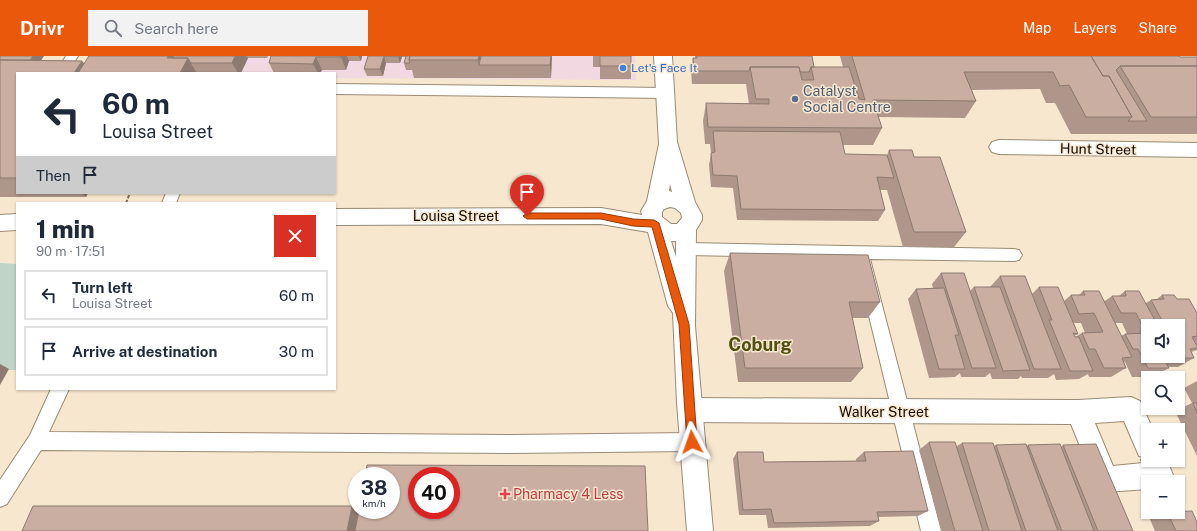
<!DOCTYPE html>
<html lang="en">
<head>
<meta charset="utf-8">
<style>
	body { margin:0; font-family:"Public Sans",sans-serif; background:#f2f2f3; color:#1f2937; height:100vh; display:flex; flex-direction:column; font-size:15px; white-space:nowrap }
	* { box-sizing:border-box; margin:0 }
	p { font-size:13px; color:#747a83 }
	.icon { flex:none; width:22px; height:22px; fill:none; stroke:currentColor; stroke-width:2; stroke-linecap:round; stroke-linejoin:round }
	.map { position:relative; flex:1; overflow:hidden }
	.side { position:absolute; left:16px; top:146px; width:320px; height:188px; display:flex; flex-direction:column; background:#fff; border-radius:0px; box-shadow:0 1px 3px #0004 }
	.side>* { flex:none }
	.top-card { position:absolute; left:16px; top:16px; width:320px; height:122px; border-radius:0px; box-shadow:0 1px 3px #0004; background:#fff; color:#1f2937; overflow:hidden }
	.controls { position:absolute; left:1141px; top:263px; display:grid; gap:8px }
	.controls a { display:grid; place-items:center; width:44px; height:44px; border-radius:0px; background:#fff; box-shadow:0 1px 3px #0004; font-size:20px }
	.speed { position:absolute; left:348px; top:411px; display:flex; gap:8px; font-size:20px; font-weight:700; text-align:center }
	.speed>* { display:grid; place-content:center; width:52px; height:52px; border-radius:50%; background:#fff; box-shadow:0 1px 3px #0004; line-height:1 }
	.speed small { font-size:10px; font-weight:400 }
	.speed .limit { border:6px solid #d22; background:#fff; color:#111 }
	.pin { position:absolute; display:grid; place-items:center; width:34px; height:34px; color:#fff; margin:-41px -17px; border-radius:50% 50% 50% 0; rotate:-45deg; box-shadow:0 0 4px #0007 }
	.pin .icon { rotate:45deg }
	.me { position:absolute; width:44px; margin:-22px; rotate:356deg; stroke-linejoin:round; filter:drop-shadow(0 0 3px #0008) }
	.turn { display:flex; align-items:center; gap:14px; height:84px; padding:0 20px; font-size:18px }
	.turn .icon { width:52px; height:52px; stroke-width:2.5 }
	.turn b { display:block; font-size:28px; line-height:34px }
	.then { display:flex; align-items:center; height:38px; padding:0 20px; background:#0003; gap:8px; font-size:15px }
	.round { display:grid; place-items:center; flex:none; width:42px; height:42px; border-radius:0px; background:#f2f2f3 }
	.summary { display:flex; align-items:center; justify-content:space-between; height:68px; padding:0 20px }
	h1 { font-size:24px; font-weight:800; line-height:30px }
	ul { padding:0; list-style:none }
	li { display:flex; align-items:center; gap:12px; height:50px; margin:0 8px 6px; padding:0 12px; border:2px solid #e0e1e3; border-radius:0px }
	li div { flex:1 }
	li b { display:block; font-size:15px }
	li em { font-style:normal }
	header { display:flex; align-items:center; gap:24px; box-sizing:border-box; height:56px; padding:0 20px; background:#ea580c; color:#fff }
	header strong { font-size:19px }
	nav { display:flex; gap:22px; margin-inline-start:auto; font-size:14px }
	.search { width:280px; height:36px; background:#f2f2f3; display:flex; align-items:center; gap:10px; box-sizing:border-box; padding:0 14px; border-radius:0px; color:#747a83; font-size:15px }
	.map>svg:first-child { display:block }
	.commercial { fill:#f1d8e1 }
	.green { fill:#c0d4c8 }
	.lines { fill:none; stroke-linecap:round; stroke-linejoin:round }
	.lane-casing { stroke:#998b74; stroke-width:2 }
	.street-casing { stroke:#998b74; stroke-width:2 }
	.secondary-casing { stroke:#998b74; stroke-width:2 }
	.path { stroke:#7c7263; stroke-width:2; stroke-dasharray:3.5 1.5; stroke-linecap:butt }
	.lane { fill:#fff; fill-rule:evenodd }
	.street { fill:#fff; fill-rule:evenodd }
	.secondary { fill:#fff; fill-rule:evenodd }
	.wall { fill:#ae968b; fill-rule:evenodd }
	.shaded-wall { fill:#8d7a71 }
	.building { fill:#caaea2; stroke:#8d7a71; fill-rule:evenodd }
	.route { fill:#ea580c; stroke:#983908 }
	.shop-dot { fill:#3f7fe0; stroke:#f7e7cf; stroke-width:1.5 }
	.service-dot { fill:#5c6f8a; stroke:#f7e7cf; stroke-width:1.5 }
	.health-dot { fill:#e0444e; stroke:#f7e7cf; stroke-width:1.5 }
	.labels { text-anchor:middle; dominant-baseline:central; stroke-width:3; stroke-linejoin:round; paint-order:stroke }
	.far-shop-label { font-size:12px; fill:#366cbe; stroke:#f7e7cf; text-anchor:start }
	.service-label { font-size:14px; fill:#4e5e75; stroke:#f7e7cf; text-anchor:start }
	.street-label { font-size:14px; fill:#100b04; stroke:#f7e7cf }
	.health-label { font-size:14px; fill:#be3a42; stroke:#f7e7cf; text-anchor:start }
	.district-label { font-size:18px; font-weight:bold; fill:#4f4e10; stroke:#f7e7cf }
</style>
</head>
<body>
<header>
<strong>Drivr</strong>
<div class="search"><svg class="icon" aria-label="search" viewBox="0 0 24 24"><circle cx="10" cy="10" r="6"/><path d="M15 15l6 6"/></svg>Search here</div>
<nav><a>Map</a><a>Layers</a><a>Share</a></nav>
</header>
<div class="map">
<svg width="1197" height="475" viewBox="0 0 1197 475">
	<rect width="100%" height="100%" fill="#f7e7cf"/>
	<path class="commercial" d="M109 0H635L636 24 335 22V17H99Z"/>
	<path class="green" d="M0 207 17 208V314H0Z"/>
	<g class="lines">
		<defs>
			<path id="lane" d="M66 0H78L67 17H55Z
				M335 28 665 32 670 34 672 37 670 40 665 42 335 38Z
				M166 137H180L176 147H162Z
				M687 187 1014 193 1019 194 1022 199 1019 204 1014 205 870 203 941 475H921L855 202 687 199 682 197 679 193 682 189Z
				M51 333H69L49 376 510 379 692 377 698 380 701 386 698 392 692 395 510 397 41 394 7 448 0 451V424L30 379Z"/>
			<path id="street" d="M999 84 1197 87V101L999 98 992 96 989 91 992 86Z
				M1131 341 1140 345 1153 374H1148V404H1167L1173 419 1170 426H1148V433L1106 436 1097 432 1071 368 690 366 681 362 678 354 681 346 690 342 1078 344ZM1124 365 1139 400 1143 401 1141 404 1143 407 1113 410 1095 367Z"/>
			<path id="secondary" d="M654 0H672L677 86 695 146 702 159V164L696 174 695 270 713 475H687L677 347 673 257 668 250 648 176 601 168 335 169V153L601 152 642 159 641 155 647 145 659 88ZM670 128 672 136 669 135ZM670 151 675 152 681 157 682 162 677 168H671L662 161V156L664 153ZM671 185H676V201Z
				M17 158V174L0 175V159Z"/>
		</defs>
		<use href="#lane" class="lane-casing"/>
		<use href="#street" class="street-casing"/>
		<use href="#secondary" class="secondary-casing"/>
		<path class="path" d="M126 147 130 137"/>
		<use href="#lane" class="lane"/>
		<use href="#street" class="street"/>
		<use href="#secondary" class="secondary"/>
	</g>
	<path class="wall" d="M0 0 41 4 82 5 84 8 89 0H268L267 2H248L241 17H17V137H88L86 141H0Z
		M271 0H362L361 5H349L346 14H322L320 17H274L269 7Z
		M368 0H552L551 22H414L412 14H406L404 7 406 1H402L400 7H386L383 20H367L364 13Z
		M593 0H631V23H600V11H593Z
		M695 0H812L814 11H843L840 0H1179L1180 1H1197V78H1071L1055 47H1046L1040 33 971 34 976 45 965 62 878 61 882 72 873 89H843L845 98 887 99 889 94 914 101 966 176 954 191H903L887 134H880L885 154 878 165 737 164 733 132 711 131 709 109 711 97 710 88H705L703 65 706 47 749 48 746 28H692L691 15 693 2H695Z
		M730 197 880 246 868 262H852L863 312 851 326H738L724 215Z
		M941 217 970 235 974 231H990L1000 220 1032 238 1039 231 1064 245 1071 239H1079L1083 235 1105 245 1112 240H1119L1125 235 1146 247 1151 244 1157 243 1162 239 1177 243 1197 257V294L1191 296 1194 302 1178 311H1168L1169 312 1152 321H1132L1125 306H1124L1126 312 1111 321H1089L1088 318 1079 323 1056 324 1054 318 1048 322H1022L1021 320 1018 323H992L990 317 985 321H961L960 317 955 321 929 322 908 243 916 233H933L932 228ZM1074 267H1081L1085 277H1082L1075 281 1074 280 1078 278ZM1115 267H1122L1127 278H1125L1121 280ZM1148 270H1178V300H1148Z
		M1197 325V400L1175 355 1192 347 1184 332Z
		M929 386 957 390 962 387 994 390 996 389 1027 390 1028 389 1061 391 1063 389 1133 475H942L919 394Z
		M737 396 764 406 856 405V403L864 396 928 455 918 460 878 461 879 465 870 470 768 472 766 459H739L733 403Z
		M1166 456H1178L1197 475H1155L1149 461Z"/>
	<path class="shaded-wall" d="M33 0H44L34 15 28 8Z
		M168 0H189L188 3 197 17H180L167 2Z
		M235 0H246L248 2 241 17H238L232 7Z
		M341 0H347L349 5 346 14 341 1Z
		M359 0H362L361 5Z
		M384 0 386 7 383 20 380 13Z
		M398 0H402V1L400 7Z
		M479 0H485L479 9 478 4Z
		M551 0H552L551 22 550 9Z
		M316 1 322 14 320 17H318L313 8Z
		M82 5 92 17H74Z
		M81 137H88L86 141Z
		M0 308 9 313 0 329Z
		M352 450 362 458 359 475H347Z"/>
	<path class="building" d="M0 0H33L30 4H0Z
		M89 0H168L167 2H188L180 17H78Z
		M174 0H235L232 7H191L188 2H172Z
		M271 0H341V1H316L313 8 269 7Z
		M368 0H398H384L380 13H364Z
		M406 0H410L409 4 410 7H404Z
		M410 0H479L478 4H409Z
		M481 0H551L550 9H479Z
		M600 0H631V10H600Z
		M697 0H812L814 11H811L809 16H800L799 11H750L749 15H694L693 2H697Z
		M852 0H1091L1103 20H1109L1132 61H1086L1069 29 1060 30 1053 16H964L976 45 873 44 882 72 708 71 706 47 769 48V43H756L750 11H799L802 24H814L811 11H849L859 43 865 44Z
		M1091 0H1179L1180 1H1197V10H1120L1116 14 1147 65H1128L1132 61 1109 20H1103Z
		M0 4 82 5 74 17H17V122H0Z
		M1120 10H1197V61H1151Z
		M713 75 840 76 845 98 887 99 894 122 877 121 885 154 741 153 737 120 713 119 711 97 715 96Z
		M889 94H912L914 101H940L966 176H914Z
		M730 197 868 199 880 246H849L863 312H745Z
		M941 217H964L996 312H972Z
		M1000 220H1025L1061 313H1034Z
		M974 231H1000L1030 314 1003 315Z
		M1039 231H1058L1078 278 1073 277 1075 281H1079L1093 315H1070L1049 264H1052Z
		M944 232 959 279H955L965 313H939L916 233Z
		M1083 235H1099L1132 301 1122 302 1126 312H1104L1095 293H1089L1082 277 1103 276 1094 257 1079 258 1071 239H1085Z
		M1125 235H1139L1158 270H1148V300H1162L1169 312H1148L1138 293H1133L1125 278 1146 277 1136 257H1121L1112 240H1126Z
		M1162 239H1174L1177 243H1189L1197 257V280L1192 281 1197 290V292L1190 293 1194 302H1174L1172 300H1178V270H1165L1151 244 1164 243Z
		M1193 347H1197V356Z
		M929 386H955L983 475H955Z
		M962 387H993L1022 475H989Z
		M1026 388 1058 475H1026L996 389Z
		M1060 388 1094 475H1062L1028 389Z
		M1096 388 1133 475H1098L1063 389Z
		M913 395 928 455 877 456 879 465 774 467 771 453 743 454 737 396H763L764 406 866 405 864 396Z
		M367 409 645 410 648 475H355L359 454H391V420H365ZM417 420H451V454H417Z
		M33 450H352L347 475H22Z
		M1192 455 1197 466V475H1176L1167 456Z"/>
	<path class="route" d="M527 157H601L633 163 654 164 659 167 689 268 697 386 696 390 692 391 689 390 687 386 679 268 652 171 633 170 601 163H527L523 160Z"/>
	<circle class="shop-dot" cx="623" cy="12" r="4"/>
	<circle class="service-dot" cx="795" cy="43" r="4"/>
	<path class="health-dot" d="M503 432h4v4h4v4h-4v4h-4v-4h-4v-4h4z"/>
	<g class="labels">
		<g class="far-shop-label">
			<text x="631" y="12">Let's Face It</text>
		</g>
		<g class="service-label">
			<text x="803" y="35">Catalyst<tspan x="803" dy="16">Social Centre</tspan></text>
		</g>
		<g class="street-label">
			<text transform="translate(1098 93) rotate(1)">Hunt Street</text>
			<text x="456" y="160">Louisa Street</text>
			<text x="884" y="356">Walker Street</text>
		</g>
		<g class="health-label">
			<text x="513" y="438">Pharmacy 4 Less</text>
		</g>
		<g class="district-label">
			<text x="760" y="288">Coburg</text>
		</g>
	</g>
</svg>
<div class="controls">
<a><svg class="icon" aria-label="sound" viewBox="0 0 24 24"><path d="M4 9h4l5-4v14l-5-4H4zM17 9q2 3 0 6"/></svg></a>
<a><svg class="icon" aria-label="search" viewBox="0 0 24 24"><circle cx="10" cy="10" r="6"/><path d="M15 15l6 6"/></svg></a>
<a>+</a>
<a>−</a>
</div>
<div class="speed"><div>38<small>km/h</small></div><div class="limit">40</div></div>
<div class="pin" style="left:527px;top:160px;background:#d93025"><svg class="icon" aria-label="arrive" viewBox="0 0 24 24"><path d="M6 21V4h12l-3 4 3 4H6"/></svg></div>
<svg class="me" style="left:692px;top:386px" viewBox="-20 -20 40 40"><path d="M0-17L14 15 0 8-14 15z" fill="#ea580c" stroke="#fff" stroke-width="4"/></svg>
<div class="top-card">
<div class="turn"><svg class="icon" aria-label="left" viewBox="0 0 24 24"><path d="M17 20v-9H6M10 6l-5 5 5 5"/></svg><div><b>60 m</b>Louisa Street</div></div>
<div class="then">Then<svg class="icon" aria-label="arrive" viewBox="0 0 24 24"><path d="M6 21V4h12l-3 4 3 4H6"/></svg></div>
</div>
<section class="side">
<div class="summary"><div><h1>1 min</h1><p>90 m · 17:51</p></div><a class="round" style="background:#d93025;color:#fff"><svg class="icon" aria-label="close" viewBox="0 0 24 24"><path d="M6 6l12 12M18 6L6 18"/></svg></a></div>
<ul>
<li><svg class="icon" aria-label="left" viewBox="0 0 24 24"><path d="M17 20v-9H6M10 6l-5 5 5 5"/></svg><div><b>Turn left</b><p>Louisa Street</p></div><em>60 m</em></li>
<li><svg class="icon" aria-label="arrive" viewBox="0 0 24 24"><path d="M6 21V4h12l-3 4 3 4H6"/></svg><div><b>Arrive at destination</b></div><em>30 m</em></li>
</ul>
</section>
</div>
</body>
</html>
